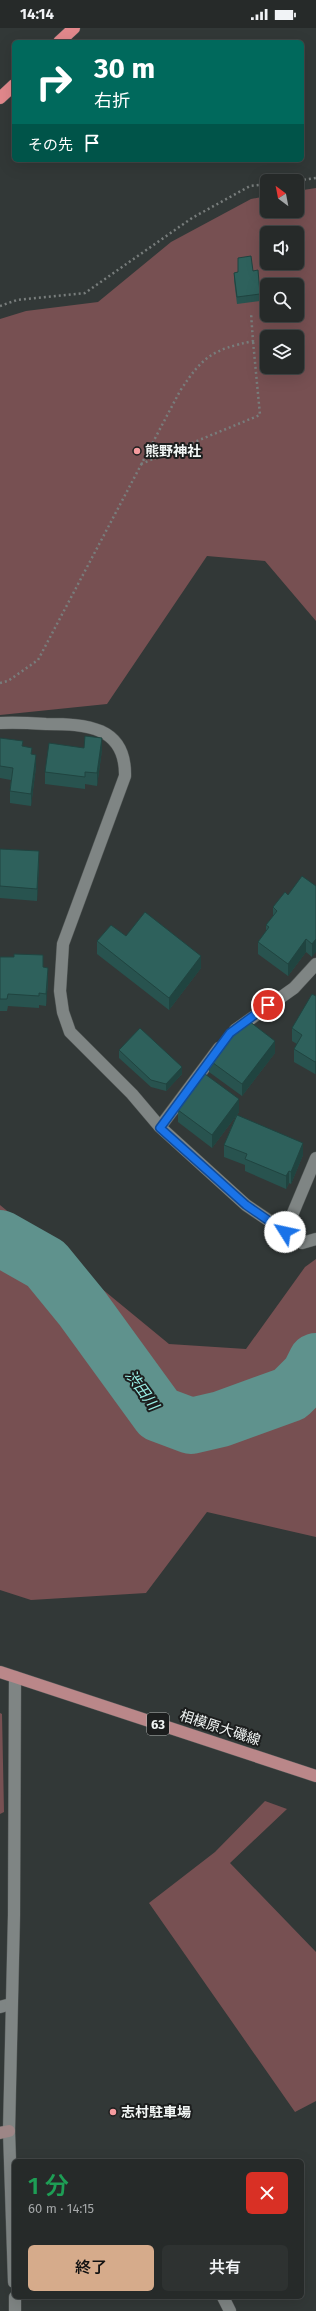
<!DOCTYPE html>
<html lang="ja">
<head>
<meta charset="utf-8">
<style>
	body { margin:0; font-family:"Fira Sans","Noto Sans JP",sans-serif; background:#2e3231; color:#f1f3f6; height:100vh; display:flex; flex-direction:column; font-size:15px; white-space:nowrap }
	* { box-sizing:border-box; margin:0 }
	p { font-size:13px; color:#a4a7a8 }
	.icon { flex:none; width:22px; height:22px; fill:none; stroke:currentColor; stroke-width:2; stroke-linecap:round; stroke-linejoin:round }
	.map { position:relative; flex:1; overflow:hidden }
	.details { position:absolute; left:12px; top:2131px; width:292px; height:140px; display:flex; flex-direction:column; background:#262a29; border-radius:6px; box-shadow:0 4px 16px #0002,0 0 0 1px #424646 }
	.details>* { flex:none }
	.guide { position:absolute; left:12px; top:12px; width:292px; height:122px; border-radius:6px; box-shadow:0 4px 16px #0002,0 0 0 1px #424646; background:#00695c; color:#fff; overflow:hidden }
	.needle { width:26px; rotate:328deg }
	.controls { position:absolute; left:260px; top:146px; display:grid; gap:8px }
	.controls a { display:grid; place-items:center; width:44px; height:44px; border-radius:6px; background:#262a29; box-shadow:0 4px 16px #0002,0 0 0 1px #424646; font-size:20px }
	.pin { position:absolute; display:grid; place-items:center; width:34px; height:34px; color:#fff; margin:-17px; border:2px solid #fff; border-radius:50%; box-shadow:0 1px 4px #0007 }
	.me { position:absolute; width:44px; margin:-22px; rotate:305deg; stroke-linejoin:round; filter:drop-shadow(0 0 3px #0008) }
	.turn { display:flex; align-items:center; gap:14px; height:84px; padding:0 16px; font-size:18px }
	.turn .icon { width:52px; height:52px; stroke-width:2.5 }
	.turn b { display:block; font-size:28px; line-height:34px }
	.then { display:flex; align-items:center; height:38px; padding:0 16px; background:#0003; gap:8px; font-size:15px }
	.round { display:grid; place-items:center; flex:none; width:42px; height:42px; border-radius:6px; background:#2e3231 }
	.head { display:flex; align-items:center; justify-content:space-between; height:68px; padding:0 16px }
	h1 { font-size:24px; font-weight:600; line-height:30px; color:#1e9e55 }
	.action { display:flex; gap:8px; margin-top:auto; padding:8px 16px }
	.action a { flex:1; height:46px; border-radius:6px; background:#d6ab8b; color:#111; font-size:16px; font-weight:600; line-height:46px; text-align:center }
	.action a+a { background:#2e3231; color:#f1f3f6 }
	.status { display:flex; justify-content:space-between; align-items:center; height:28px; padding:0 20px; background:#262a29; direction:ltr }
	.status svg { height:11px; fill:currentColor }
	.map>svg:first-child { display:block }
	.green { fill:#775052; fill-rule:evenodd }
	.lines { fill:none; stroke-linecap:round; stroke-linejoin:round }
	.river { stroke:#5f928d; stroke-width:56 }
	.lane-casing { stroke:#525756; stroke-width:13 }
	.street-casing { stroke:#525756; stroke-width:13 }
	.secondary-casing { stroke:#525756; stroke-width:13 }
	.primary-casing { stroke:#525756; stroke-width:13 }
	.highway-casing { stroke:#525756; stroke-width:13 }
	.path { stroke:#787d7c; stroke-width:2.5; stroke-dasharray:2 3; stroke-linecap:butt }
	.lane { stroke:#7f8584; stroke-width:12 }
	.street { stroke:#7f8584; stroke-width:12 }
	.secondary { stroke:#9d8686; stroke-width:12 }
	.primary { stroke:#ba8789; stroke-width:12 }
	.highway { stroke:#e2888c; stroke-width:12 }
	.wall { fill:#28534f }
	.shaded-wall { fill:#204440 }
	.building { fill:#2e615c; stroke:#204440 }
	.route-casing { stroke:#114b97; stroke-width:10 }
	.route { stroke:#1a73e8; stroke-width:7 }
	.poi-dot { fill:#f59b9e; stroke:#1c1e1e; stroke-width:1.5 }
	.labels { text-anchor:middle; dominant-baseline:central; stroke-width:4; stroke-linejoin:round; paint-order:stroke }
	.shield { fill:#1c1e1e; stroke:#b2b5b4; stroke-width:1 }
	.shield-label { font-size:13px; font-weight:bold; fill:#f2f6f5 }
	.poi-label { font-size:14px; font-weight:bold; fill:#f2f6f5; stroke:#1c1e1e; text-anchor:start }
	.street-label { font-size:14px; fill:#f2f6f5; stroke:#1c1e1e }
	.water-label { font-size:15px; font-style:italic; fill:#9af1e8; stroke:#1c1e1e }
</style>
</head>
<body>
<div class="status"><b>14:14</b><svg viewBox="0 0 49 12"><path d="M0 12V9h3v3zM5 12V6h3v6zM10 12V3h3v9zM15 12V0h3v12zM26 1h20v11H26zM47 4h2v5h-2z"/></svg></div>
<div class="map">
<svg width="316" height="2283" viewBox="0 0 316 2283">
	<rect width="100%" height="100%" fill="#323837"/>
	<path class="green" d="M316 160V593L265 533 207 528 107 676 0 687V291L26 283 98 274 171 214 251 171 267 168V183H297V163ZM267 205H297V235H267ZM267 257H297V287H267ZM267 309H297V339H267Z
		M0 1177 169 1316 246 1321 305 1239 316 1231V1509L207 1484 146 1565 31 1572 0 1562Z
		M0 1685 2 1686 4 1784 0 1786Z
		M265 1773 287 1781 230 1835 316 1924V2073L295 2084 149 1875 215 1824Z"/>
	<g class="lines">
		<path class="river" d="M0 1210 46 1236 82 1280 159 1386 191 1398 221 1391 290 1366 309 1347 316 1333"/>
		<defs>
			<path id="lane" d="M285 1204 316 1130
				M0 1979 11 1976
				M223 2269 230 2283"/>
			<path id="street" d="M0 695C15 694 31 695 46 696 86 696 126 698 125 748L63 916 60 963 63 984 70 1004 132 1066 160 1099 246 1177 302 1215 316 1211
				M235 1002 294 960 316 936
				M160 1099 219 1020
				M14 2254 9 2103 14 1887 15 1649
				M15 2269V2283"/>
			<path id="secondary" d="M0 2105 9 2103"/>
			<path id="primary" d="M0 1644 316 1748"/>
			<path id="highway" d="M59 14 74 0
				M0 70 14 57"/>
		</defs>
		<use href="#lane" class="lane-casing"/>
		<use href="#street" class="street-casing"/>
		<use href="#secondary" class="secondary-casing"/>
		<use href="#primary" class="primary-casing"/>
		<use href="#highway" class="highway-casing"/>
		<path class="path" d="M294 153 316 150
			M0 278 17 272 85 265 192 190 250 158 267 156
			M141 436 260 387 253 313
			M0 655 8 653 38 632 180 363C203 328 212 322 253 313L251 285"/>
		<use href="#lane" class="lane"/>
		<use href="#street" class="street"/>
		<use href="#secondary" class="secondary"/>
		<use href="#primary" class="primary"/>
		<use href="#highway" class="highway"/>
	</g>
	<path class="wall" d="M253 243 260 266V273L237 276 234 252V245Z
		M0 710 23 718 32 726 36 739 31 778 10 775V763L11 752 0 750Z
		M102 722 97 758 85 756V761L45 756V744Z
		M0 821 39 836 37 873 0 870Z
		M316 858 312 929 306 924 288 948 258 926V914L266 904V897L273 888V879L288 867Z
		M126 908 201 940 169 982 97 926V913Z
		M0 929 43 939 48 952 46 978 39 977V980L8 978 7 983H0Z
		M316 968V1045L315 1046 294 1034V1021L297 1016 292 1013V1000Z
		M119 1022 182 1046 166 1063 151 1059 119 1030Z
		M275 1025 242 1068 209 1044V1032Z
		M178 1082 239 1084 237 1087 303 1127 291 1156 289 1155 286 1161 245 1143V1137L224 1129V1117L236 1088 212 1120 178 1094Z"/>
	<path class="shaded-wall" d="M102 710V722L97 758V745Z
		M36 727V739L31 778V766Z
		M39 823V836L37 873V861Z
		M306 911V924L288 948V936Z
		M316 911V924L312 929V916Z
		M201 928V940L169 982V970Z
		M48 940V952L46 978V966Z
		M275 1013V1025L242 1068V1056Z
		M316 1033V1045L315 1046V1034Z
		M182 1039V1046L166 1063V1056Z
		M239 1071V1084L212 1120V1107Z
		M303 1115V1127L291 1156V1144Z
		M289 1143V1155L286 1161V1148Z"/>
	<path class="building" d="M251 228 253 243 258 242 260 266 237 269 234 245 238 244V230Z
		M85 708 102 710 97 745 85 744V749L45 744 49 715 84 720Z
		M0 710 23 713 22 718 32 720 31 726 36 727 31 766 10 763 13 740 0 738Z
		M0 821 39 823 37 861 0 858Z
		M302 848 316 858V911L312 916 306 911 288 936 258 914 269 899 266 897 277 883 273 879 285 864 288 867Z
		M145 884 201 928 169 970 97 913 111 897 126 908Z
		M14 926 43 927V939L48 940 46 966 39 965V968L8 966 7 971H0V929H14Z
		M312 966 316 968V1033L315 1034 294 1021 302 1007 292 1000Z
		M245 990 275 1013 242 1056 209 1032 227 1008Z
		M140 1000 182 1039 166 1056 151 1052 119 1022Z
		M205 1046 239 1071 212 1107 178 1082Z
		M237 1087 303 1115 291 1144 289 1143 286 1148 245 1131 247 1126 224 1117Z"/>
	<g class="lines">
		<defs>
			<path id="route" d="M268 977 230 1005 160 1100 246 1177 285 1204"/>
		</defs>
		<use href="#route" class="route-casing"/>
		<use href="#route" class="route"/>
	</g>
	<g class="poi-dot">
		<circle cx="137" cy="423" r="4"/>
		<circle cx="113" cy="2084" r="4"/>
	</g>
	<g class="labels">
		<rect class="shield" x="147" y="1685" width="22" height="22" rx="3"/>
		<g class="shield-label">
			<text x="158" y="1696">63</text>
		</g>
		<g class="poi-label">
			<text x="145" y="423">熊野神社</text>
			<text x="121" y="2084">志村駐車場</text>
		</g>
		<g class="street-label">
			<text transform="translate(220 1700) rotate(18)">相模原大磯線</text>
		</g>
		<g class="water-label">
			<text transform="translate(142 1362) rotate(54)">渋田川</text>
		</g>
	</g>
</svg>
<div class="controls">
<a><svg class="needle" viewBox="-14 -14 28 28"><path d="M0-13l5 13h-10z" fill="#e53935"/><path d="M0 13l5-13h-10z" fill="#a4a7a8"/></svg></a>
<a><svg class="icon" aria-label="sound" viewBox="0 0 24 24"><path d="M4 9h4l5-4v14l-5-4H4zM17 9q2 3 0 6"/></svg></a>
<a><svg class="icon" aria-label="search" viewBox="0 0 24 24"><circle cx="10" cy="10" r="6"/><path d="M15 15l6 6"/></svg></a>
<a><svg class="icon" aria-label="layers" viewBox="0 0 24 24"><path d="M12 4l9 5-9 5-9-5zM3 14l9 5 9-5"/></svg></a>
</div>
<div class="pin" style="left:268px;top:977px;background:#d93025"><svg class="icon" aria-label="arrive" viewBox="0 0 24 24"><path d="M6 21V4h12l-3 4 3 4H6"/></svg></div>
<svg class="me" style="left:285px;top:1204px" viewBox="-20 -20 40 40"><circle r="19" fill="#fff"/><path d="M0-13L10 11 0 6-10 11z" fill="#1a73e8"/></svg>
<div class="guide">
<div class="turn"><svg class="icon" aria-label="right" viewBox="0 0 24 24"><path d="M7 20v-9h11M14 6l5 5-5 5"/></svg><div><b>30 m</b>右折</div></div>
<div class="then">その先<svg class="icon" aria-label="arrive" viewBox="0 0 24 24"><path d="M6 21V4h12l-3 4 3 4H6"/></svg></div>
</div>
<section class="details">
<div class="head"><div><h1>1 分</h1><p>60 m · 14:15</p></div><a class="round" style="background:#d93025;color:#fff"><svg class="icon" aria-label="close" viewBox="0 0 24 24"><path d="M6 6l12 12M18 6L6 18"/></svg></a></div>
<div class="action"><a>終了</a><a>共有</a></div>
</section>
</div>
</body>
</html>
